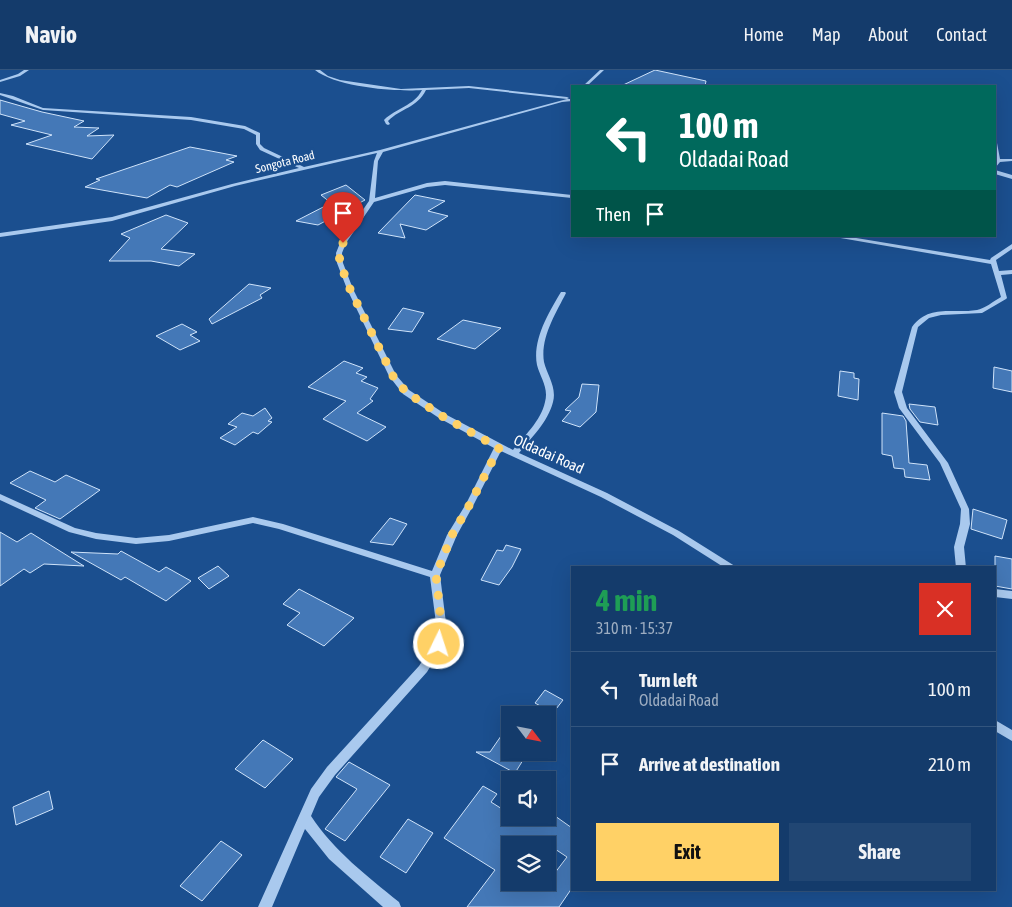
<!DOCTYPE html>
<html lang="en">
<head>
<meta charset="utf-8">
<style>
	body { margin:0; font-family:"Asap Condensed",sans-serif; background:#214673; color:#f1f3f6; height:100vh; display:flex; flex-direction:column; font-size:19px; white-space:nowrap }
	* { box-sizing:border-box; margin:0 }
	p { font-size:16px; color:#9dadc1 }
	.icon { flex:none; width:28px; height:28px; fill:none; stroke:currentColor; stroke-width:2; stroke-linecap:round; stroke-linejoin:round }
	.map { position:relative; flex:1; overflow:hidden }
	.sheet { position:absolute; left:571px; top:496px; width:425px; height:325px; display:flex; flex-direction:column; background:#143b6b; border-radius:0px; box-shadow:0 5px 20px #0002,0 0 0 1px #33557e }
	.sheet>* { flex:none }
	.guide { position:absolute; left:571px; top:15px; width:425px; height:152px; border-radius:0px; box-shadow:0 5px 20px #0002,0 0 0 1px #33557e; background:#00695c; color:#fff; overflow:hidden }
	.needle { width:32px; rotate:122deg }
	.buttons { position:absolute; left:501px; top:636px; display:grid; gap:10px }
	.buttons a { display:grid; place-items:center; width:55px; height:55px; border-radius:0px; background:#143b6b; box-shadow:0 5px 20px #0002,0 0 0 1px #33557e; font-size:25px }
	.pin { position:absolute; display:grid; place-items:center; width:42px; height:42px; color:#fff; margin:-51px -21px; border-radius:50% 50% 50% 0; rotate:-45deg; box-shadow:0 0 5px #0007 }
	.pin .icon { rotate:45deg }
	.me { position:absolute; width:55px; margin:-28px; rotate:4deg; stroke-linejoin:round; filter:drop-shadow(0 0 4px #0008) }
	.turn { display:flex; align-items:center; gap:18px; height:105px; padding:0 25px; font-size:22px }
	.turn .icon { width:65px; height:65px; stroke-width:2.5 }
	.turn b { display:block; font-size:35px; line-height:42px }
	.then { display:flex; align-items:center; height:48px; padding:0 25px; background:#0003; gap:10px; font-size:19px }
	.round { display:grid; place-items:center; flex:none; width:52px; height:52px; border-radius:0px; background:#214673 }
	.overview { display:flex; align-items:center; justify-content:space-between; height:85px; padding:0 25px }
	h1 { font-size:30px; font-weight:700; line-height:38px; color:#1e9e55 }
	.button { display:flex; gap:10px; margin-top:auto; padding:10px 25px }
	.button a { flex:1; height:58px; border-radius:0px; background:#ffd166; color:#111; font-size:20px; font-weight:700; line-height:58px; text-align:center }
	.button a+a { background:#214673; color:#f1f3f6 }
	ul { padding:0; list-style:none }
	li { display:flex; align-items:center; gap:15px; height:75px; padding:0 25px; border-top:1px solid #33557e }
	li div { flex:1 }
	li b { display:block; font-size:19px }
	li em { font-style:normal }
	header { display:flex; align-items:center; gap:30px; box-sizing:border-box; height:70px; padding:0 25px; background:#143b6b; border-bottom:1px solid #33557e }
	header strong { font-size:24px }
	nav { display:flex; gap:28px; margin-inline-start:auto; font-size:18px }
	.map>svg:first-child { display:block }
	.building { fill:#4478b7; stroke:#cfe3fa; fill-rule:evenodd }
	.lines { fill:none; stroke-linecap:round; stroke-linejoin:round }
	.minor { fill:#a9c9ee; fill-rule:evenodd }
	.route { stroke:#ffd166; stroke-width:9; stroke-dasharray:0 16.2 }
	.labels { text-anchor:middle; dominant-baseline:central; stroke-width:5; stroke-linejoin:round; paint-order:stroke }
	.far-street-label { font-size:12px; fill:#fff; stroke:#1b4f8f }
	.street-label { font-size:15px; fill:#fff; stroke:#1b4f8f }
</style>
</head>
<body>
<header>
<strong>Navio</strong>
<nav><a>Home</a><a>Map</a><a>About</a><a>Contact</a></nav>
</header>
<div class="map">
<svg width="1012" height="837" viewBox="0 0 1012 837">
	<rect width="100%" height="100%" fill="#1b4f8f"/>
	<path class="building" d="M655 0 706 11 705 16H621Z
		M0 30 42 42 84 51 74 57 99 58 87 66 114 65 92 89 26 74 52 65 11 55 25 51 0 44Z
		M190 77 237 86 226 90 234 92 177 117 170 115 147 128 85 117 100 110 96 109Z
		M346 115 365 130 318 155 296 151 331 133 321 125Z
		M415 125 445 131 428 141 448 146 426 160 400 154 405 168 378 163Z
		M166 145 188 153 161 179 195 184 179 196 151 191H109L130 168 121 164Z
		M249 214 271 218 260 225 262 228 212 254 209 249Z
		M403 238 424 243 412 262 388 259Z
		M463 250 501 258 475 279 437 269Z
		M182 254 197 262 190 265 200 271 180 280 156 266Z
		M344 291 363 298 356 303 367 307 361 311 378 318 370 329 373 331 357 343 386 357 367 371 323 349 346 331 308 317Z
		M994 297 1012 301V322L993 318Z
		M840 301 854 303V308L859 309 858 330 838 326Z
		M582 314 599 315 596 342 580 357 562 351 571 341 565 340 579 327Z
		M909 334 935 337 938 355 920 352 910 339Z
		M265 338 272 348 268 351 272 352 258 364 253 362 235 375 220 368 237 357 228 354 242 343 253 346Z
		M882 343 903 346 906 351 909 393 927 395 930 410 905 407 904 399 894 398 892 386 882 384Z
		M30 401 55 412 66 405 100 420 60 449 35 438 46 430 10 413Z
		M973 439 1007 450 1002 469 971 459Z
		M390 448 407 454 393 475 370 472Z
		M0 462 17 472 31 463 84 496 44 494 30 503 24 499 0 516Z
		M506 475 521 479 512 497 499 515 481 510 497 480 503 481Z
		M121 481 159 502 166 497 191 511 166 531 125 507 121 510 71 482 118 484Z
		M995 486 1012 489V519L995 516Z
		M218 496 229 506 209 519 198 508Z
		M299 519 354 548 324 576 287 555 300 543 283 534Z
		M545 620 563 630 553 643 535 633Z
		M510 653V682H528L515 703 476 682H490Z
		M263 670 293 689 265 718 235 699Z
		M349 692 390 715 345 771 325 759 357 719 336 707Z
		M483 716 497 724 491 732 510 744V748H548V741L572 758V818L559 837H467L495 800 444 768ZM510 775H549L567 787 548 812H510Z
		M49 721 53 739 16 755 13 737Z
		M408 749 433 763 406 803 380 787Z
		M221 771 242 785 202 831 180 816Z"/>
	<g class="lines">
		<path class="minor" d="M24 0H29L20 6 0 12V10L18 4Z
			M315 0H320L328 6 340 10 401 19 469 16 567 27 569 28 567 29H572V31L562 32 383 82 378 91 375 128 427 113 445 111 572 125V128L445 115 427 117 374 132 346 173 342 183 343 193 353 219 396 305 409 320 445 344 513 380C524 366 541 351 545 332 549 318 540 307 537 295 532 270 549 242 561 222H565L566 223C556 243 540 268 544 292 547 305 557 317 553 332 548 352 531 368 519 383L607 423 679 461 738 498H725L673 465 601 427 501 381 474 434 457 465 440 505 447 561 444 574 427 602 335 705 319 727 311 746C334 781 367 806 399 832L401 837H383L329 789 305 759 272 837H258L311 719 327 697 419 596 434 573 437 561 430 507 279 459 253 453 169 471 136 474 96 469 69 462 0 430V424L75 458 96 463 136 468 169 465 253 447 283 454 432 501 447 465 466 434 494 378 439 348 403 324 389 306 347 219 337 193 336 183 340 173 369 131 374 91 377 83 235 116 112 151 0 167V163L112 147 232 114 299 98 260 80 256 74V65L244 59 191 50 43 40 0 25V23L13 26 43 38 191 47 245 56 260 63V74L264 78 304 97 380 80 567 29 469 18 426 20C417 38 401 38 388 51L390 54 388 55 386 54 384 50C396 38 414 36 422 20 395 22 336 17 315 0Z
			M600 0H604L587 16H583Z
			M995 72 997 73 1000 89H1012V91L1000 92 995 98Z
			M995 100 1012 105V109L995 104Z
			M829 166H844L990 190 991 188 1012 174V179L996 190 999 201 1012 200V204L1001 205 1007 228 1006 229 982 243 941 245 929 248 918 257 902 322 907 338 948 393 969 439 970 454 964 477 966 498H956L954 477 960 454 961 439 940 393 899 338 894 322 912 257C929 234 952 244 977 240 984 239 994 231 1001 227L991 194Z
			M995 519 1012 521V529L995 527Z
			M995 650 1012 660V671L995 661Z"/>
	</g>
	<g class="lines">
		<path class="route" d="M343 173 339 183 340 193 350 219 393 306 406 322 442 346 499 378 470 434 452 465 436 505 442 561 439 574"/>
	</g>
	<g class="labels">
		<g class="far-street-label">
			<text transform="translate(285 92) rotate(-14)">Songota Road</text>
		</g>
		<g class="street-label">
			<text transform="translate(549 384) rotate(24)">Oldadai Road</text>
		</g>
	</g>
</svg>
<div class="buttons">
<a><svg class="needle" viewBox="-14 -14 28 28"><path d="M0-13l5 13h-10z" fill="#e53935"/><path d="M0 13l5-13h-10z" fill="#9dadc1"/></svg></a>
<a><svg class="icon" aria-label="sound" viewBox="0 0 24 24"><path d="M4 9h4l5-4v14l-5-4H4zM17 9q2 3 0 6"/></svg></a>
<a><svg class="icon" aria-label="layers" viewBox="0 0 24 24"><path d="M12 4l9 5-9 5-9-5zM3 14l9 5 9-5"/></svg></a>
</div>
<div class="pin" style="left:343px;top:173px;background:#d93025"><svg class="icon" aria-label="arrive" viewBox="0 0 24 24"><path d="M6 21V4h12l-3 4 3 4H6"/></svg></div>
<svg class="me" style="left:439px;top:574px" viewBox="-20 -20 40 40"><circle r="17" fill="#ffd166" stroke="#fff" stroke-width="3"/><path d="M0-11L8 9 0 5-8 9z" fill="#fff"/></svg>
<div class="guide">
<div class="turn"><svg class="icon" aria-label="left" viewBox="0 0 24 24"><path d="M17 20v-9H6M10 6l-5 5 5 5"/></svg><div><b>100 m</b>Oldadai Road</div></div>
<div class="then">Then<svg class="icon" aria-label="arrive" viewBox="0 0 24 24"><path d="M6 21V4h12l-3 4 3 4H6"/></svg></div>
</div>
<section class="sheet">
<div class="overview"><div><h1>4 min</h1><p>310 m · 15:37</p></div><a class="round" style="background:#d93025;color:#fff"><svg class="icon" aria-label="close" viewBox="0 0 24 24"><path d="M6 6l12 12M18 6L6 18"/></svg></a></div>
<ul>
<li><svg class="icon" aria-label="left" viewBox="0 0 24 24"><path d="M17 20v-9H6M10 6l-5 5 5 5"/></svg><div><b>Turn left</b><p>Oldadai Road</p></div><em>100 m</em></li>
<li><svg class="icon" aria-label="arrive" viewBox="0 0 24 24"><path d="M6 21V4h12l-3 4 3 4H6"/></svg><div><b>Arrive at destination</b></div><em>210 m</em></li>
</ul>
<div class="button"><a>Exit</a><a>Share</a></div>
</section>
</div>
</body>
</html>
